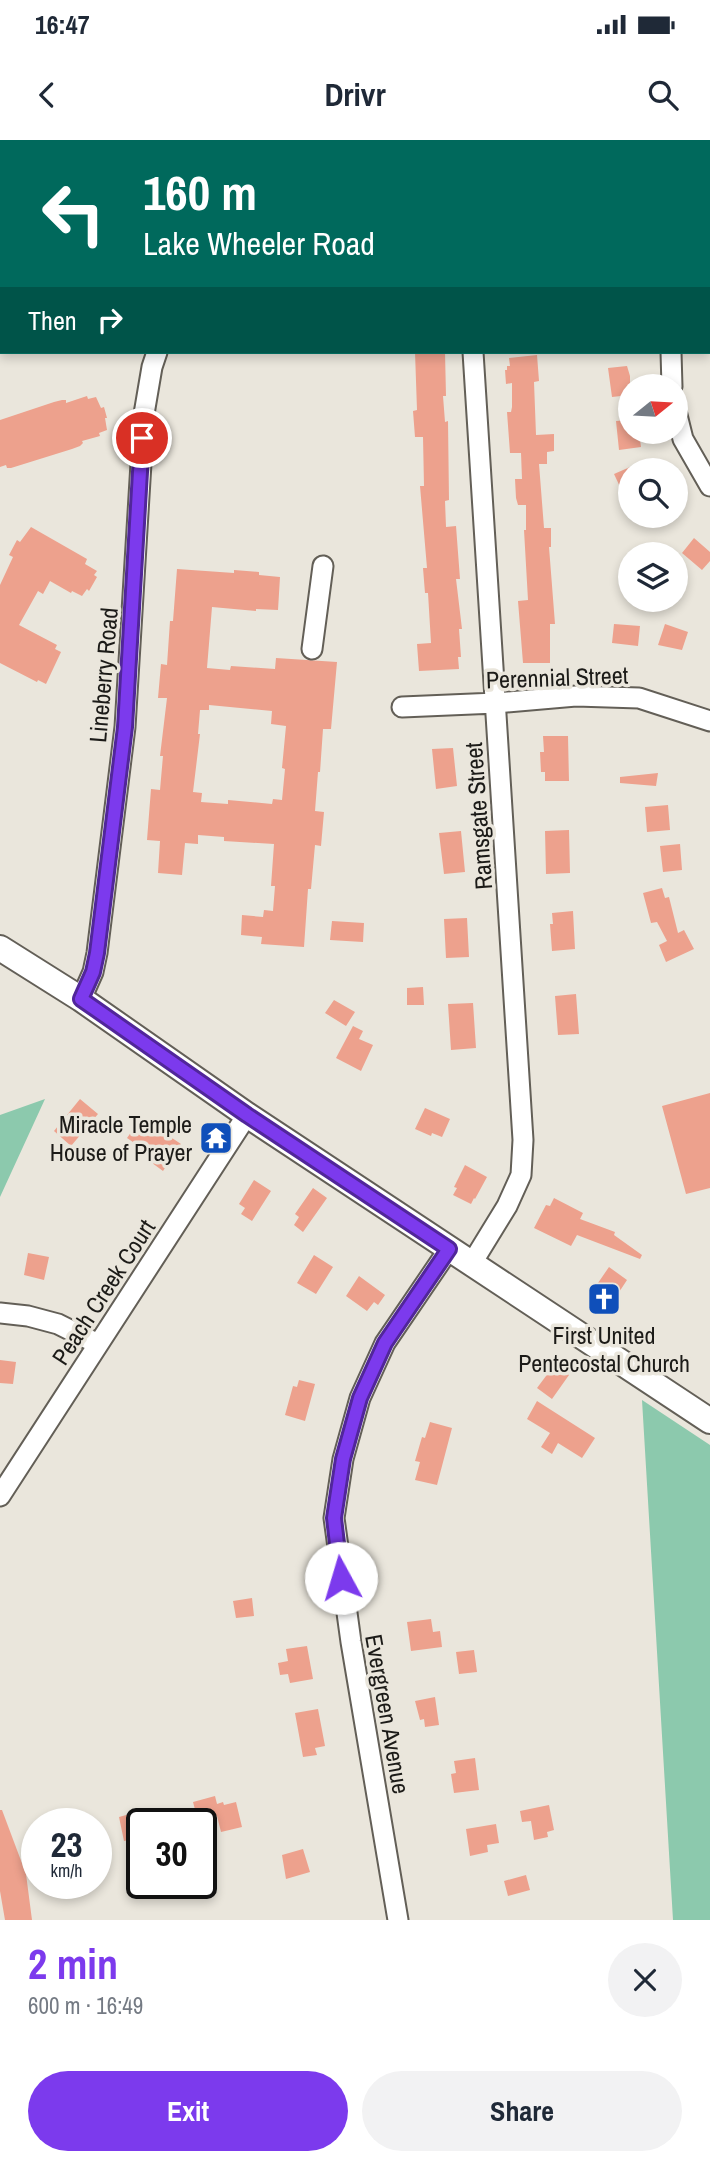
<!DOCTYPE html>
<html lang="en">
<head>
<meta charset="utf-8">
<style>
	body { margin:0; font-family:"Archivo Narrow",sans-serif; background:#f2f2f3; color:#1f2937; height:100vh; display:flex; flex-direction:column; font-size:26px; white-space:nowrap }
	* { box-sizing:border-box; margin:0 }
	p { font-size:23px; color:#747a83 }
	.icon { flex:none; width:38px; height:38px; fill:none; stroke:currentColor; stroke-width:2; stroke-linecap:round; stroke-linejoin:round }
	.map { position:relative; height:1780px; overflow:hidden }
	.drawer { display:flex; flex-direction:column; background:#fff; flex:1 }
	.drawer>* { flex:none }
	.guide { position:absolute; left:0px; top:0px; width:710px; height:214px; box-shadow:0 4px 10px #0003; background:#00695c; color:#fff; overflow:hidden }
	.needle { width:46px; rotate:72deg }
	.buttons { position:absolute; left:618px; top:234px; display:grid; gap:14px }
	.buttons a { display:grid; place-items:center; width:70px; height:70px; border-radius:50%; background:#fff; box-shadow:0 4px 10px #0003; font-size:35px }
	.speed { position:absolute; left:21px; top:1668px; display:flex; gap:14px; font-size:35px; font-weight:700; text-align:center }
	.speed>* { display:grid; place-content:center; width:91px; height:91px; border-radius:50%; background:#fff; box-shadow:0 4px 10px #0003; line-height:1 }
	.speed small { font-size:18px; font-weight:400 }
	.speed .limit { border:4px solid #111; border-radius:10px; background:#fff; color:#111 }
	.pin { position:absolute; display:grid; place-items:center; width:60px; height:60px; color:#fff; margin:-30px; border:4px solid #fff; border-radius:50%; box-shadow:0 2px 7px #0007 }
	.me { position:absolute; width:77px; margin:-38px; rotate:354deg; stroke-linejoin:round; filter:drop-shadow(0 0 5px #0008) }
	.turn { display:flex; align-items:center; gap:24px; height:147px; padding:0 28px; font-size:32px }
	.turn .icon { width:91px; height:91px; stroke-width:2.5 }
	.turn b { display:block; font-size:49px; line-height:60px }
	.then { display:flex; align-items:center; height:66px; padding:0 28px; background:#0003; gap:14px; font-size:26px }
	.round { display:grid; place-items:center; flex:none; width:74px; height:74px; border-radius:37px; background:#f2f2f3 }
	.headline { display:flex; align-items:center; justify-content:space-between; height:119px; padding:0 28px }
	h1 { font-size:42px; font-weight:800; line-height:52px; color:#7c3aed }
	.cta { display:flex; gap:14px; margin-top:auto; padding:14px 28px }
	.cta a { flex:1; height:80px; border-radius:42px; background:#7c3aed; color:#fff; font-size:28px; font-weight:800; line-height:80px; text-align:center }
	.cta a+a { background:#f2f2f3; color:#1f2937 }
	.status { display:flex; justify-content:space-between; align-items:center; height:49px; padding:0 35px; background:#fff; direction:ltr }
	.status svg { height:19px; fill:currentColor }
	header { display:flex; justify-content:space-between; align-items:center; height:91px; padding:0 28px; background:#fff; font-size:32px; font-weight:800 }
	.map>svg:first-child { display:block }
	.green { fill:#8cc9ad }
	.building { fill:#eda18d; fill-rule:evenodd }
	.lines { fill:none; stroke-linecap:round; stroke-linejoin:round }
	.minor-casing { stroke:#635f57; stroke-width:23 }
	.major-casing { stroke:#635f57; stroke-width:28 }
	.minor { stroke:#fff; stroke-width:19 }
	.major { stroke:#fff; stroke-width:24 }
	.route-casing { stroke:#51269a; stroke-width:18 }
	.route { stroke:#7c3aed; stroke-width:12 }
	.labels { text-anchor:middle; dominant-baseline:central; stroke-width:7; stroke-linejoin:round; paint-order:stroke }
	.street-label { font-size:24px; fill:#1c1b18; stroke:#eae6dc }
	.poi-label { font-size:24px; fill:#1c1b18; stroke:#eae6dc; text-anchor:end }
</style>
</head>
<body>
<div class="status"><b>16:47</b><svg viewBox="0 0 49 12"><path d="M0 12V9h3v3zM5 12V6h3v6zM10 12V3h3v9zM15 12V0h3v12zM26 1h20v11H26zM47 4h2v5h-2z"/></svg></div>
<header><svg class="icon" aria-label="back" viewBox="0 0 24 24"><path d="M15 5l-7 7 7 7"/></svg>Drivr<svg class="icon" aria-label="search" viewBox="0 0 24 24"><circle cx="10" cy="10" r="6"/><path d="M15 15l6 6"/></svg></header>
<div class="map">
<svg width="710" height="1780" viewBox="0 0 710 1780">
	<rect width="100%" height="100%" fill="#eae6dc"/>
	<path class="green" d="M45 959 0 1057V975Z
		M642 1260 710 1305V1780H673Z"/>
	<path class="building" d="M415 212H445L446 256H443L445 282 448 281 449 360 445 361 446 387 456 386 460 439H456L462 489H459L461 517H458L459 529 419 531 417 504 431 503 428 453H425L423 428H427L420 346H424L423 297H415L413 271 417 270Z
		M537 215 539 241 534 242 536 295 554 294V311L547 312V324H539L544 388H551V407H549L555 484H550V523H523L518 461 528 460 524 390H526V365H518L516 358 515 339H522L521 313H510L507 272H511L512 267V243L506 244 505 230H507V226H510L509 218Z
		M627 226 630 236V255L612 257 608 228Z
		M87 256 88 259 96 257 101 268 104 267 107 278H105L107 290 99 293 100 296 82 301 83 303 80 306 72 309 11 328H7L6 325 0 327V280L54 262 62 260H66V263Z
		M630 280V292H639L641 307 619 310 616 281Z
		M630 327V368L614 334Z
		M31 387 87 419 85 424 97 431 94 435 97 437 89 451 87 449 82 456 72 451 71 453 50 441 43 454 38 451 19 485 57 505 55 509 61 512 46 544 38 540 37 542 0 523V445L13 417 9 415 17 400 20 402Z
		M694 398 710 412V421L702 430 682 413Z
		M177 429 234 433V430L259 432V435L280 437 278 470 256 469V471L212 467 207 528 230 530 231 526 275 529 276 518 337 522 331 589H323L320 632H318L315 671 324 672 321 706 315 705 311 749H308L304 807 261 804 262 797 241 795 242 775 263 777 264 770 273 771 275 746H271L274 704 224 701V697L198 695V704L185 703 182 735 158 733 160 701 147 700 151 649 160 650 163 616H160L167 558H158L161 524 167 525 170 481H173ZM209 565 272 571 271 584 286 586 282 628 285 629 282 660 273 659 272 664 228 660V664L201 662 202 653 193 652 200 594H198L200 570H209Z
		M614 484 640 486 638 506 612 503Z
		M665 484 688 492 682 510 658 505Z
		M543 596H568L569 641H545V632H541L540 612H544Z
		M453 608 457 646 436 649 432 609Z
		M658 633 656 646 620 643V637Z
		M668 665 670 690 647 692 645 667Z
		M569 690 570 733 546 734 545 691Z
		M461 691 465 732 444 734 439 693Z
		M680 704 682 730 663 732 660 706Z
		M662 748 665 758 669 757 678 793 684 790 694 809 666 822 659 805 667 801 657 782 651 783 643 753Z
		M573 771 575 809 552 811 550 784H553L552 773Z
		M467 778 469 817 446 818 444 779Z
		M332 781 364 783 363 802 330 800Z
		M423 847 424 865H407V848Z
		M576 854 579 894 558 895 555 856Z
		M334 860 355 872 346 886 325 873Z
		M473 863 476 908 451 910 448 864Z
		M353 886 363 891 359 899 373 905 361 931 336 918Z
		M710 953V1048L686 1054 662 966Z
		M80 959 98 974 71 1006 54 991Z
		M425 968 450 979 442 997 432 993 431 996 415 989Z
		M139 981 160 996 163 992 181 1004 163 1031 148 1020 152 1015 127 998Z
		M465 1025 487 1037 475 1059 474 1058 471 1064 453 1055 457 1048 454 1047Z
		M254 1040 271 1051 252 1081 241 1074 245 1068 239 1064Z
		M313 1048 327 1058 303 1092 294 1085 299 1077 295 1074Z
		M554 1058 583 1073 580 1079 615 1092 614 1095 642 1115 640 1119 577 1095 571 1106 534 1088 546 1065 550 1066Z
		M28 1113 49 1117 44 1140 24 1135Z
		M314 1115 333 1127 316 1154 297 1143Z
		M609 1127 627 1140 608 1169 589 1156Z
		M359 1136 385 1155 378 1165 374 1162 367 1171 346 1156Z
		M0 1220 16 1222 13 1244 0 1243Z
		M555 1224 569 1235 552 1259 537 1248Z
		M299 1240 315 1244 305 1281 285 1275 293 1246 297 1247Z
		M537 1261 595 1298 582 1318 558 1303 552 1314 541 1307 550 1293 527 1279Z
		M430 1282 452 1288 437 1345 415 1340 420 1322 415 1321 422 1297 425 1298Z
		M252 1458 254 1476 236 1478 233 1461Z
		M431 1479 433 1492 440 1491 442 1507 411 1511 407 1482Z
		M307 1506 313 1539 290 1543 288 1534 280 1535 278 1523 288 1521 286 1509Z
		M474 1510 477 1532 459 1534 456 1512Z
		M435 1557 439 1585 425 1587 424 1579 420 1580 415 1561Z
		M318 1569 325 1606 315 1608 317 1615 303 1617 295 1573Z
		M475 1618 479 1650 454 1653 451 1634 456 1633 454 1621Z
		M215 1656 217 1664 223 1662 224 1665 236 1662 242 1687 221 1692 217 1676 198 1681 193 1662Z
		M549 1665 554 1690 547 1692 548 1697 534 1700 531 1681 522 1682 520 1671Z
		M0 1670H2L26 1734 32 1780H5L0 1751Z
		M137 1672 142 1697 124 1701 119 1677Z
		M496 1684 499 1703 487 1705 488 1712 470 1716 466 1689Z
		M303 1709 310 1732 286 1739 282 1715Z
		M526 1735 530 1750 508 1756 504 1741Z"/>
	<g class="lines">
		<defs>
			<path id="minor" d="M266 0V2
				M457 0V2
				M657 0 658 2
				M427 2 433 0
				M709 61H710
				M671 212 672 247
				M676 271 683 299 710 346
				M312 509 323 426
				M402 567 496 563 576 556 639 558 710 581
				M81 859 93 832 97 813 125 587 144 274 152 227 157 212
				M472 1123 507 1066 521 1035 523 1000 473 212
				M0 1173 28 1176 58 1184 98 1204
				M0 1356 247 975
				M398 1780 351 1502 334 1378 343 1319 360 1258 385 1203 449 1109"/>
			<path id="major" d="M0 808 81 859 247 975 710 1281"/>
		</defs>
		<use href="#minor" class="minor-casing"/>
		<use href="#major" class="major-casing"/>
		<use href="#minor" class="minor"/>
		<use href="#major" class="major"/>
	</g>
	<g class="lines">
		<defs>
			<path id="route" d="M142 298 125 587 97 813 93 832 81 859 247 975 449 1109 385 1203 360 1258 343 1319 334 1378 341 1438"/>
		</defs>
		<use href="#route" class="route-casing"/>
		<use href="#route" class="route"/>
	</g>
	<defs>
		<symbol id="temple-square" viewBox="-11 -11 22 22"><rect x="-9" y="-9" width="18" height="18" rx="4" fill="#0f4fba" stroke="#eae6dc"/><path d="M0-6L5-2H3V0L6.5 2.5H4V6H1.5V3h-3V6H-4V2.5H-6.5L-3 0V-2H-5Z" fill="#fff"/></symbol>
		<symbol id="church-square" viewBox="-11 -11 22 22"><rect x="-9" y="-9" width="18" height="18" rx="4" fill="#0f4fba" stroke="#eae6dc"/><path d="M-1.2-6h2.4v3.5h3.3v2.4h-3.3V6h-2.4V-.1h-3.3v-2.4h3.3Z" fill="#fff"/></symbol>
	</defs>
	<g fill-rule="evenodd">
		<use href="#temple-square" x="197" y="979" width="38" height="38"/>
		<use href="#church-square" x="585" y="1140" width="38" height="38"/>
	</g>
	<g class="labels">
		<g class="street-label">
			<text transform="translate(103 535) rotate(-85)">Lineberry Road</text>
			<text transform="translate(557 537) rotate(-2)">Perennial Street</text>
			<text transform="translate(478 676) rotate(-94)">Ramsgate Street</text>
			<text transform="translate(103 1152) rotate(-57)">Peach Creek Court</text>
			<text transform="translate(388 1574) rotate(80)">Evergreen Avenue</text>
		</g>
		<g class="poi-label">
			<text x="192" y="984">Miracle Temple<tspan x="192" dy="28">House of Prayer</tspan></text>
			<text x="604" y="1195" text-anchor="middle">First United<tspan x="604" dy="28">Pentecostal Church</tspan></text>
		</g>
	</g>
</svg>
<div class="buttons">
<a><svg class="needle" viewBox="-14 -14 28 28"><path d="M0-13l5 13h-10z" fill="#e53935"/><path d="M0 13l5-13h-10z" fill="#747a83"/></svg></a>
<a><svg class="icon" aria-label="search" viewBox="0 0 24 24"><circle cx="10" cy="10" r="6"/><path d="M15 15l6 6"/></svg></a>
<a><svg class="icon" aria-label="layers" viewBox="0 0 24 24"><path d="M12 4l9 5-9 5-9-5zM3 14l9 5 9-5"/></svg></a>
</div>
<div class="speed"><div>23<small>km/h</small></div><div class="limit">30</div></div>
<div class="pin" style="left:142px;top:298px;background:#d93025"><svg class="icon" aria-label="arrive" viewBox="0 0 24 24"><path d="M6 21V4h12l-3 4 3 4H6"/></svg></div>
<svg class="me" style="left:341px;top:1438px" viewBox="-20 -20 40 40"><circle r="19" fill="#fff"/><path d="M0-13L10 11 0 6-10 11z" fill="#7c3aed"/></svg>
<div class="guide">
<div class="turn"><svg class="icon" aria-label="left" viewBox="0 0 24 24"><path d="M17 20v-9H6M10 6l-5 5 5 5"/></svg><div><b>160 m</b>Lake Wheeler Road</div></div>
<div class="then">Then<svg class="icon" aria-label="right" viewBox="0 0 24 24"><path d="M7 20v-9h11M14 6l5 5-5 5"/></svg></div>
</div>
</div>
<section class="drawer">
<div class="headline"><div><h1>2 min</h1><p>600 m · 16:49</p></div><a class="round"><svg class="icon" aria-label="close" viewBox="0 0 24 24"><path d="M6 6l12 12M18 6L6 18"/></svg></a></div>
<div class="cta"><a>Exit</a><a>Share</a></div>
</section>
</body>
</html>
